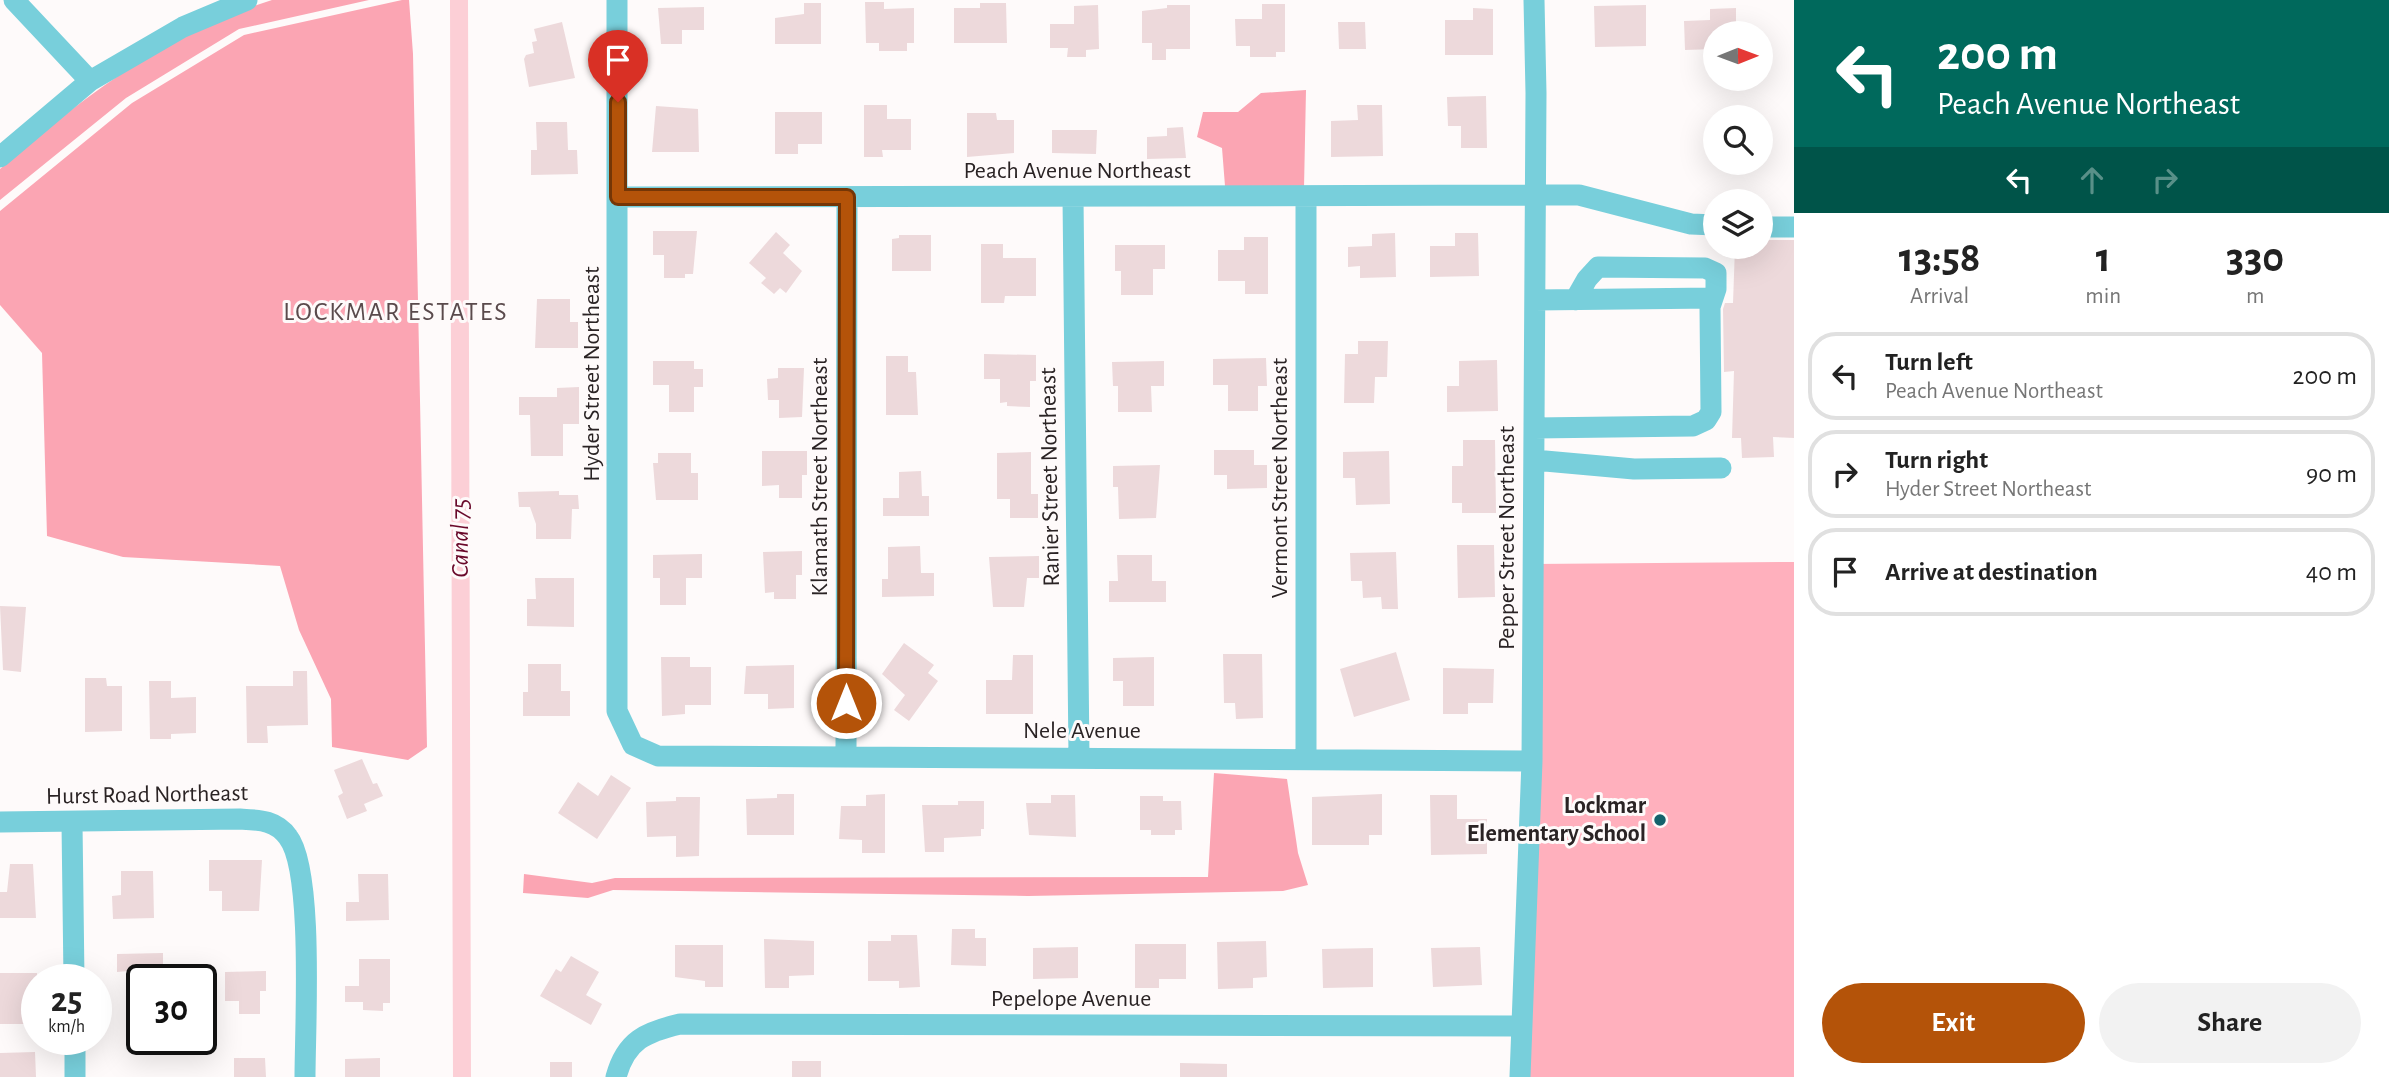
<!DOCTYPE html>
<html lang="en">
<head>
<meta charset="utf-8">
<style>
	body { margin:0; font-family:"Alegreya Sans",sans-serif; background:#f2f2f2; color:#222; height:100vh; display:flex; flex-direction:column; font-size:26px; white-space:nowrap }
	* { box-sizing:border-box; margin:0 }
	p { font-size:23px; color:#767676 }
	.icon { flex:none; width:38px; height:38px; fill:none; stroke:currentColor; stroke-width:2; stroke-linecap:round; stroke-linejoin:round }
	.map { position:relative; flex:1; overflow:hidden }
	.details { display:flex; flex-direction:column; background:#fff; width:595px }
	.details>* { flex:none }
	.hud { background:#00695c; color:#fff; overflow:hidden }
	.needle { width:46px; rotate:89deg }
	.fabs { position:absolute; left:1703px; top:21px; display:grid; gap:14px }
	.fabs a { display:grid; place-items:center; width:70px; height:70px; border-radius:50%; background:#fff; box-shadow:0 7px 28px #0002; font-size:35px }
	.speed { position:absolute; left:21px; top:964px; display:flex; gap:14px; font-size:35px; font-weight:700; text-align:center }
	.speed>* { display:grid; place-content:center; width:91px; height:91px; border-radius:50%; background:#fff; box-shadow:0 7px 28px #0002; line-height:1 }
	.speed small { font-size:18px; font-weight:400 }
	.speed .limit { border:4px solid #111; border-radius:10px; background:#fff; color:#111 }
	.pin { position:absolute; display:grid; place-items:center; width:60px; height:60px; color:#fff; margin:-72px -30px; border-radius:50% 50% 50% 0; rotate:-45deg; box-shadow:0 0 7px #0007 }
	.pin .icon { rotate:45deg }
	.me { position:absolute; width:77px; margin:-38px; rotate:0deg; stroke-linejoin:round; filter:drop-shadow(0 0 5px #0008) }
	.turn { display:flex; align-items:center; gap:24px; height:147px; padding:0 28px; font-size:32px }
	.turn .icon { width:91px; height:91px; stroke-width:2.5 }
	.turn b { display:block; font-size:49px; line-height:60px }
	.lanes { display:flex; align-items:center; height:66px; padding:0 28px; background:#0003; justify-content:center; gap:35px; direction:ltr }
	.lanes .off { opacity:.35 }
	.eta { display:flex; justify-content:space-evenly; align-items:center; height:119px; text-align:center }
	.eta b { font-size:42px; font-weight:700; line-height:49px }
	.cta { display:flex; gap:14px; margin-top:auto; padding:14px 28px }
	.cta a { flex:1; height:80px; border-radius:42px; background:#b45309; color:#fff; font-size:28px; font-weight:700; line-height:80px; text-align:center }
	.cta a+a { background:#f2f2f2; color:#222 }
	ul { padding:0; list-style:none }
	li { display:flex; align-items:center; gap:21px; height:88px; margin:0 14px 10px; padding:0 14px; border:4px solid #e0e0e0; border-radius:28px }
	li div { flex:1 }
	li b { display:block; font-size:26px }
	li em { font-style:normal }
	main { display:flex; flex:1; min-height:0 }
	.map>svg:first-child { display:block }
	.green { fill:#ffb0bd }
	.forest { fill:#fba5b3 }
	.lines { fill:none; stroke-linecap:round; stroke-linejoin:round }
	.canal { stroke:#fccfd6; stroke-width:18 }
	.building { fill:#edd9db }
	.minor { stroke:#78cfdb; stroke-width:21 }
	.route-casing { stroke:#753606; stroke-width:18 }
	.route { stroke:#b45309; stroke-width:12 }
	.poi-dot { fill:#15626c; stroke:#fefafa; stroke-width:2.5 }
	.labels { text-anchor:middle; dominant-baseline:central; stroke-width:6; stroke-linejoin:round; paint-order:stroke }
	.street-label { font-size:24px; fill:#2a2324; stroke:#fefafa }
	.poi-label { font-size:24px; font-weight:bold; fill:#2a2324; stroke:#fefafa; text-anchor:end }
	.neighbourhood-label { font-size:26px; letter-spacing:2px; fill:#5a4a4c; stroke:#fefafa }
	.water-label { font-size:26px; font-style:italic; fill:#69082a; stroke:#fefafa }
</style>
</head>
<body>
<main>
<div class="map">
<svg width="1794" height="1077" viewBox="0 0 1794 1077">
	<rect width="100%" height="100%" fill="#fefafa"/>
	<path class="green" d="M1794 562V1077H1520L1533 564Z"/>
	<path class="forest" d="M272 0H369L239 29 126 98 0 200V169C81 98 168 32 272 0Z
		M402 0H409L413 54 427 747 408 760 332 747 331 699 299 630 280 566 123 557 47 536 42 353 0 305V211L132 103 244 35Z
		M1306 90 1304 188 1225 186 1222 148 1197 137 1203 112H1238L1261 93Z
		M1214 773 1287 779 1298 853 1308 885 1283 891 1028 896 613 890 588 898 523 893 524 874 592 883 615 878 1208 877Z"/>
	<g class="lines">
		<path class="canal" d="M459 0 462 1077"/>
	</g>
	<path class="building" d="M865 2H884V9L914 8V43H907V51H879V43H866Z
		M804 3H821V44H775V18L804 14Z
		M980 3H1006L1007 43H954V8H980Z
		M1262 4H1285V52H1276V57H1250V46H1236L1235 19H1262Z
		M1098 5 1099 49 1086 50V57H1067L1068 48H1050V24H1074V6Z
		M1167 5H1190V49H1166V60H1152V43H1142V11L1167 8Z
		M1646 5V46L1595 47 1594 6Z
		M704 7V30H682V44H661L658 8Z
		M1473 8 1493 9V55H1445V20H1473Z
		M1736 8V33H1715V49L1685 50 1684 21 1710 20V9Z
		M562 22 575 78 529 87 524 59 526 55 534 53 532 42 537 41 534 29Z
		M1338 22H1365L1366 49H1339Z
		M1486 96 1487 148H1461V126H1448L1447 97Z
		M864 105H887V119H911V150H882L883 157H864Z
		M1357 105H1382L1383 156 1331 157V121L1358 120Z
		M656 106 698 109 699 152H652Z
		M775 112H822V144H798V154H775Z
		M967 113H996L997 120H1014V153L967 157Z
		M536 122H567L568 150H577L578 174 531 175V150H537Z
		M1183 127 1186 158 1147 159V137L1167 136V128Z
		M1052 130H1097L1096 154 1052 153Z
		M653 231H697L693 274H685V278H664V255H653Z
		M776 232 790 245 783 253 802 271 786 293 780 288 774 294 761 283 766 278 749 263Z
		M1395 233 1396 277 1360 278V266L1348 267V247L1372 246V234Z
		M1455 233H1478L1479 276 1430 277V246H1455Z
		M899 235H931V271H892V239L899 238Z
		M1244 237H1268V294H1245V281H1218V250H1244Z
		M1760 240H1794V438L1773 437 1774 457 1742 458 1741 438H1732L1734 371 1724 372 1723 309 1725 303H1733L1735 247H1760Z
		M981 244H1003V258H1036V296H1005L1004 303H981Z
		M1115 245H1165V269H1153V295H1121V271H1115Z
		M537 299H570V322H578V348H535Z
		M1358 341H1388L1387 377H1375L1374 403H1344L1345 354H1358Z
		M984 354 1036 355V381H1030V407L1007 406V402L1000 403V379H984Z
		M886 356H908V372H916L918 415H886Z
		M1266 358 1267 386H1258V411H1228V385H1213V359Z
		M1497 360 1498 411 1447 412V386H1459V361Z
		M653 361H694V369H703V387H694V412H669V385H653Z
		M1164 361V386H1151L1152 412H1118V386H1113L1112 362Z
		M778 368H804L802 417 779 418V400H768L767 379 778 378Z
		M579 387V424H563V456H531L530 415H519V397H557V388Z
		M1463 440H1495L1496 513H1462V503H1452V466H1463Z
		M1214 450H1254V465H1267V488L1227 489V475H1214Z
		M762 451H807V475H802V498H779V485L762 486Z
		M1389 451 1390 504 1356 505 1355 478H1343V452Z
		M1031 452V494H1038V518H1010V499H997V453Z
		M658 453H691V473H698V500H656L653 463H658Z
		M1160 465 1156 518 1119 519 1118 487H1113V466Z
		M921 471 922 496H929V516H883V498H899V472Z
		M559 491V495H578L579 509H572L571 539H536V524L530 507H519L518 492Z
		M1457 545H1494L1495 597 1458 598Z
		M920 546 921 573H934V596L882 597V579H888V547Z
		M802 551V575H796V599H774V592L765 593 763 552Z
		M1396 552 1398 609H1382L1381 597 1363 598 1362 581H1351L1350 553Z
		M702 554V578H686V605H660V578H653V555Z
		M1117 555H1152V581H1166V602H1109V581H1118Z
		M1039 556V578H1027L1024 607H993L989 557Z
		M535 578H574V627L527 626V599H536Z
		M0 606 26 607 21 672 3 670Z
		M904 643 934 665 928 673 938 681 909 721 894 710 905 695 882 674Z
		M1396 652 1410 700 1354 717 1340 669Z
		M1223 654H1262L1263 718 1236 719 1235 703H1224Z
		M1013 655H1033V714H986V680H1012Z
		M661 657H690V667H711V705H685V714L662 716Z
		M1154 657V706H1123V681H1113V658Z
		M528 664H561V691H570V716H523V692H528Z
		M794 665V708L768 709V694H744L746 666Z
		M1443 668 1494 669 1493 703H1468V714H1443Z
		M293 671H307L308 725 267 726 268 743H247L246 686H293Z
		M85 678H106L107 686H122V731L85 732Z
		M149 681H171V698L196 697V733L171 734V739H150Z
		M362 759 373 784 377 783 383 796 364 804 367 811 347 819 338 796 343 793 334 770Z
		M611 775 631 788 597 839 558 813 578 782 598 796Z
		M777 794H794V835H747L746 799 777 798Z
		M885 794V853H862V840L839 839 841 806H866V795Z
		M1382 794V835H1369V845H1312V797Z
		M1051 795H1075L1076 837 1029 835 1026 803H1051Z
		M1430 795H1457V819H1487V854L1431 855Z
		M1140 796H1163V801H1181L1182 830H1175V835H1151V830H1140Z
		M676 797H700L699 856 676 857V836L647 837 646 802 676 801Z
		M958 801H984V829H981V836L944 838V852H925L922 805H958Z
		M209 860H262L259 911H222V891H209Z
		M10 864H33L36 918H0V892H7Z
		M121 871H153L154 918 113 919 112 896 121 895Z
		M358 874H388L389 920 346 921V902H359Z
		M952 929H975V938H986V966L951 965Z
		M891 935H917L920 987 899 988V981H868V941H891Z
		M764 939 814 941V975L789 976V988H765Z
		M1266 941 1267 977 1253 978V988L1218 989 1217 942Z
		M1135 944H1186V979H1159V988H1135Z
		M675 945H723V987H705V981L675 977Z
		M1078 947V978L1033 979V948Z
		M1480 947 1482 985 1433 987 1431 948Z
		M1373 948V987L1323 988 1322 949Z
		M163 953V974H158V980H142V998H128V971L117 972V954Z
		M571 956 599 972 586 995 602 1004 591 1025 540 996 556 969 561 972Z
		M359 959H390V1003H383V1011L363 1010V1002H345V986H359Z
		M266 971V991H260V1014H239V1001H225V972Z
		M0 973H37V992H30L25 1024H0Z
		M35 1052 36 1077H0V1053Z
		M234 1058H265L266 1077H234Z
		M380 1058V1077H345V1059Z
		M792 1061H821V1077H792Z
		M550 1062H572V1077H550Z
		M1180 1063 1227 1064V1077H1180Z"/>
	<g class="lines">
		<path class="minor" d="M14 0 90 81
			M617 0V711L633 745 658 756 1532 761
			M0 157 90 81 183 27 247 0
			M618 197 1579 195 1691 224 1715 225
			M1073 197 1079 757
			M1306 198V757
			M1760 227H1794
			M1535 300 1713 298
			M1534 428 1693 426 1706 420 1711 412 1710 307 1716 289V273L1705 268 1598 267 1587 279 1575 300
			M1534 460 1634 469 1721 468
			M846 757 847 197
			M0 822 240 819C259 820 276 820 288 837 314 870 305 1029 305 1077
			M72 823 74 980
			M75 1040V1077
			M616 1077C626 1040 646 1032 680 1024L1522 1026
			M1520 1077 1532 761 1536 93 1534 0"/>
	</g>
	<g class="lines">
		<defs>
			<path id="route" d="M618 102V197H847L846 703"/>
		</defs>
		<use href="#route" class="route-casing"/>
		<use href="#route" class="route"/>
	</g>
	<circle class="poi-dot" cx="1660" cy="820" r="7"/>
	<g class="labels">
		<g class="street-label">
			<text x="1077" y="171">Peach Avenue Northeast</text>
			<text transform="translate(592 374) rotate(-90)">Hyder Street Northeast</text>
			<text transform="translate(820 477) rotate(-90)">Klamath Street Northeast</text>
			<text transform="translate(1050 477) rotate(-91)">Ranier Street Northeast</text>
			<text transform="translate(1280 478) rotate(-90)">Vermont Street Northeast</text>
			<text transform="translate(1507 538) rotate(-90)">Pepper Street Northeast</text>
			<text x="1082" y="731">Nele Avenue</text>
			<text transform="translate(147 795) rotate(-1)">Hurst Road Northeast</text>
			<text x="1071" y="999">Pepelope Avenue</text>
		</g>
		<g class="poi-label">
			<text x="1646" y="806">Lockmar<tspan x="1646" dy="28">Elementary School</tspan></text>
		</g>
		<g class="neighbourhood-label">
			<text x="396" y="312">LOCKMAR ESTATES</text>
		</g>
		<g class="water-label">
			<text transform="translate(460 538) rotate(-90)">Canal 75</text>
		</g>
	</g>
</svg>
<div class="fabs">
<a><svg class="needle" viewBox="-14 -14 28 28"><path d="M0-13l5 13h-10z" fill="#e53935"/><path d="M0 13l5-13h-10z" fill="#767676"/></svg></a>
<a><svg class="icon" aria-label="search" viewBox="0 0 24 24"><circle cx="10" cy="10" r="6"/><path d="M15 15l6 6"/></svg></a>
<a><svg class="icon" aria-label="layers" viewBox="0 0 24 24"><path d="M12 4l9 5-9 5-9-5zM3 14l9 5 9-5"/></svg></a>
</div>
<div class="speed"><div>25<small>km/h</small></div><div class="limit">30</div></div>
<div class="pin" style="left:618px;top:102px;background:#d93025"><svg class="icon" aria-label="arrive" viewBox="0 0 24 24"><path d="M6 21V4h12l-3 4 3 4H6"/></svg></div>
<svg class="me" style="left:846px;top:703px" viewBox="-20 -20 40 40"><circle r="17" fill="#b45309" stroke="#fff" stroke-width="3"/><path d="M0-11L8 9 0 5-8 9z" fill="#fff"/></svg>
</div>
<section class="details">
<div class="hud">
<div class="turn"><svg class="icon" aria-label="left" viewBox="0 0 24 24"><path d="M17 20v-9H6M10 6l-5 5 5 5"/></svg><div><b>200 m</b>Peach Avenue Northeast</div></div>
<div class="lanes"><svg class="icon" aria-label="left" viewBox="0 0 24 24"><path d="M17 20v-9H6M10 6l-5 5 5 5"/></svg><svg class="icon off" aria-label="ahead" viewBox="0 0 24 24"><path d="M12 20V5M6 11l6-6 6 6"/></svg><svg class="icon off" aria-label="right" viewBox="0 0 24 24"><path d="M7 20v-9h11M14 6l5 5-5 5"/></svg></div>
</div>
<div class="eta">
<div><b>13:58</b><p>Arrival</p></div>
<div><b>1</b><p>min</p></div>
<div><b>330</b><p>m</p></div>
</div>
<ul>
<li><svg class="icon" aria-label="left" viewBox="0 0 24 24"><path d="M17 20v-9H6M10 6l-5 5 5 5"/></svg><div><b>Turn left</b><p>Peach Avenue Northeast</p></div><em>200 m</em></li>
<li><svg class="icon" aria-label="right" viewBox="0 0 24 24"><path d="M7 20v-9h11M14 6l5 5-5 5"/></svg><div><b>Turn right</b><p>Hyder Street Northeast</p></div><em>90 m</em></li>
<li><svg class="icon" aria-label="arrive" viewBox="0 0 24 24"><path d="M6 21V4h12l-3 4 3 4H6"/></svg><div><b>Arrive at destination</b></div><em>40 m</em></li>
</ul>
<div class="cta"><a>Exit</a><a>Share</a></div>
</section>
</main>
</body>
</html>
